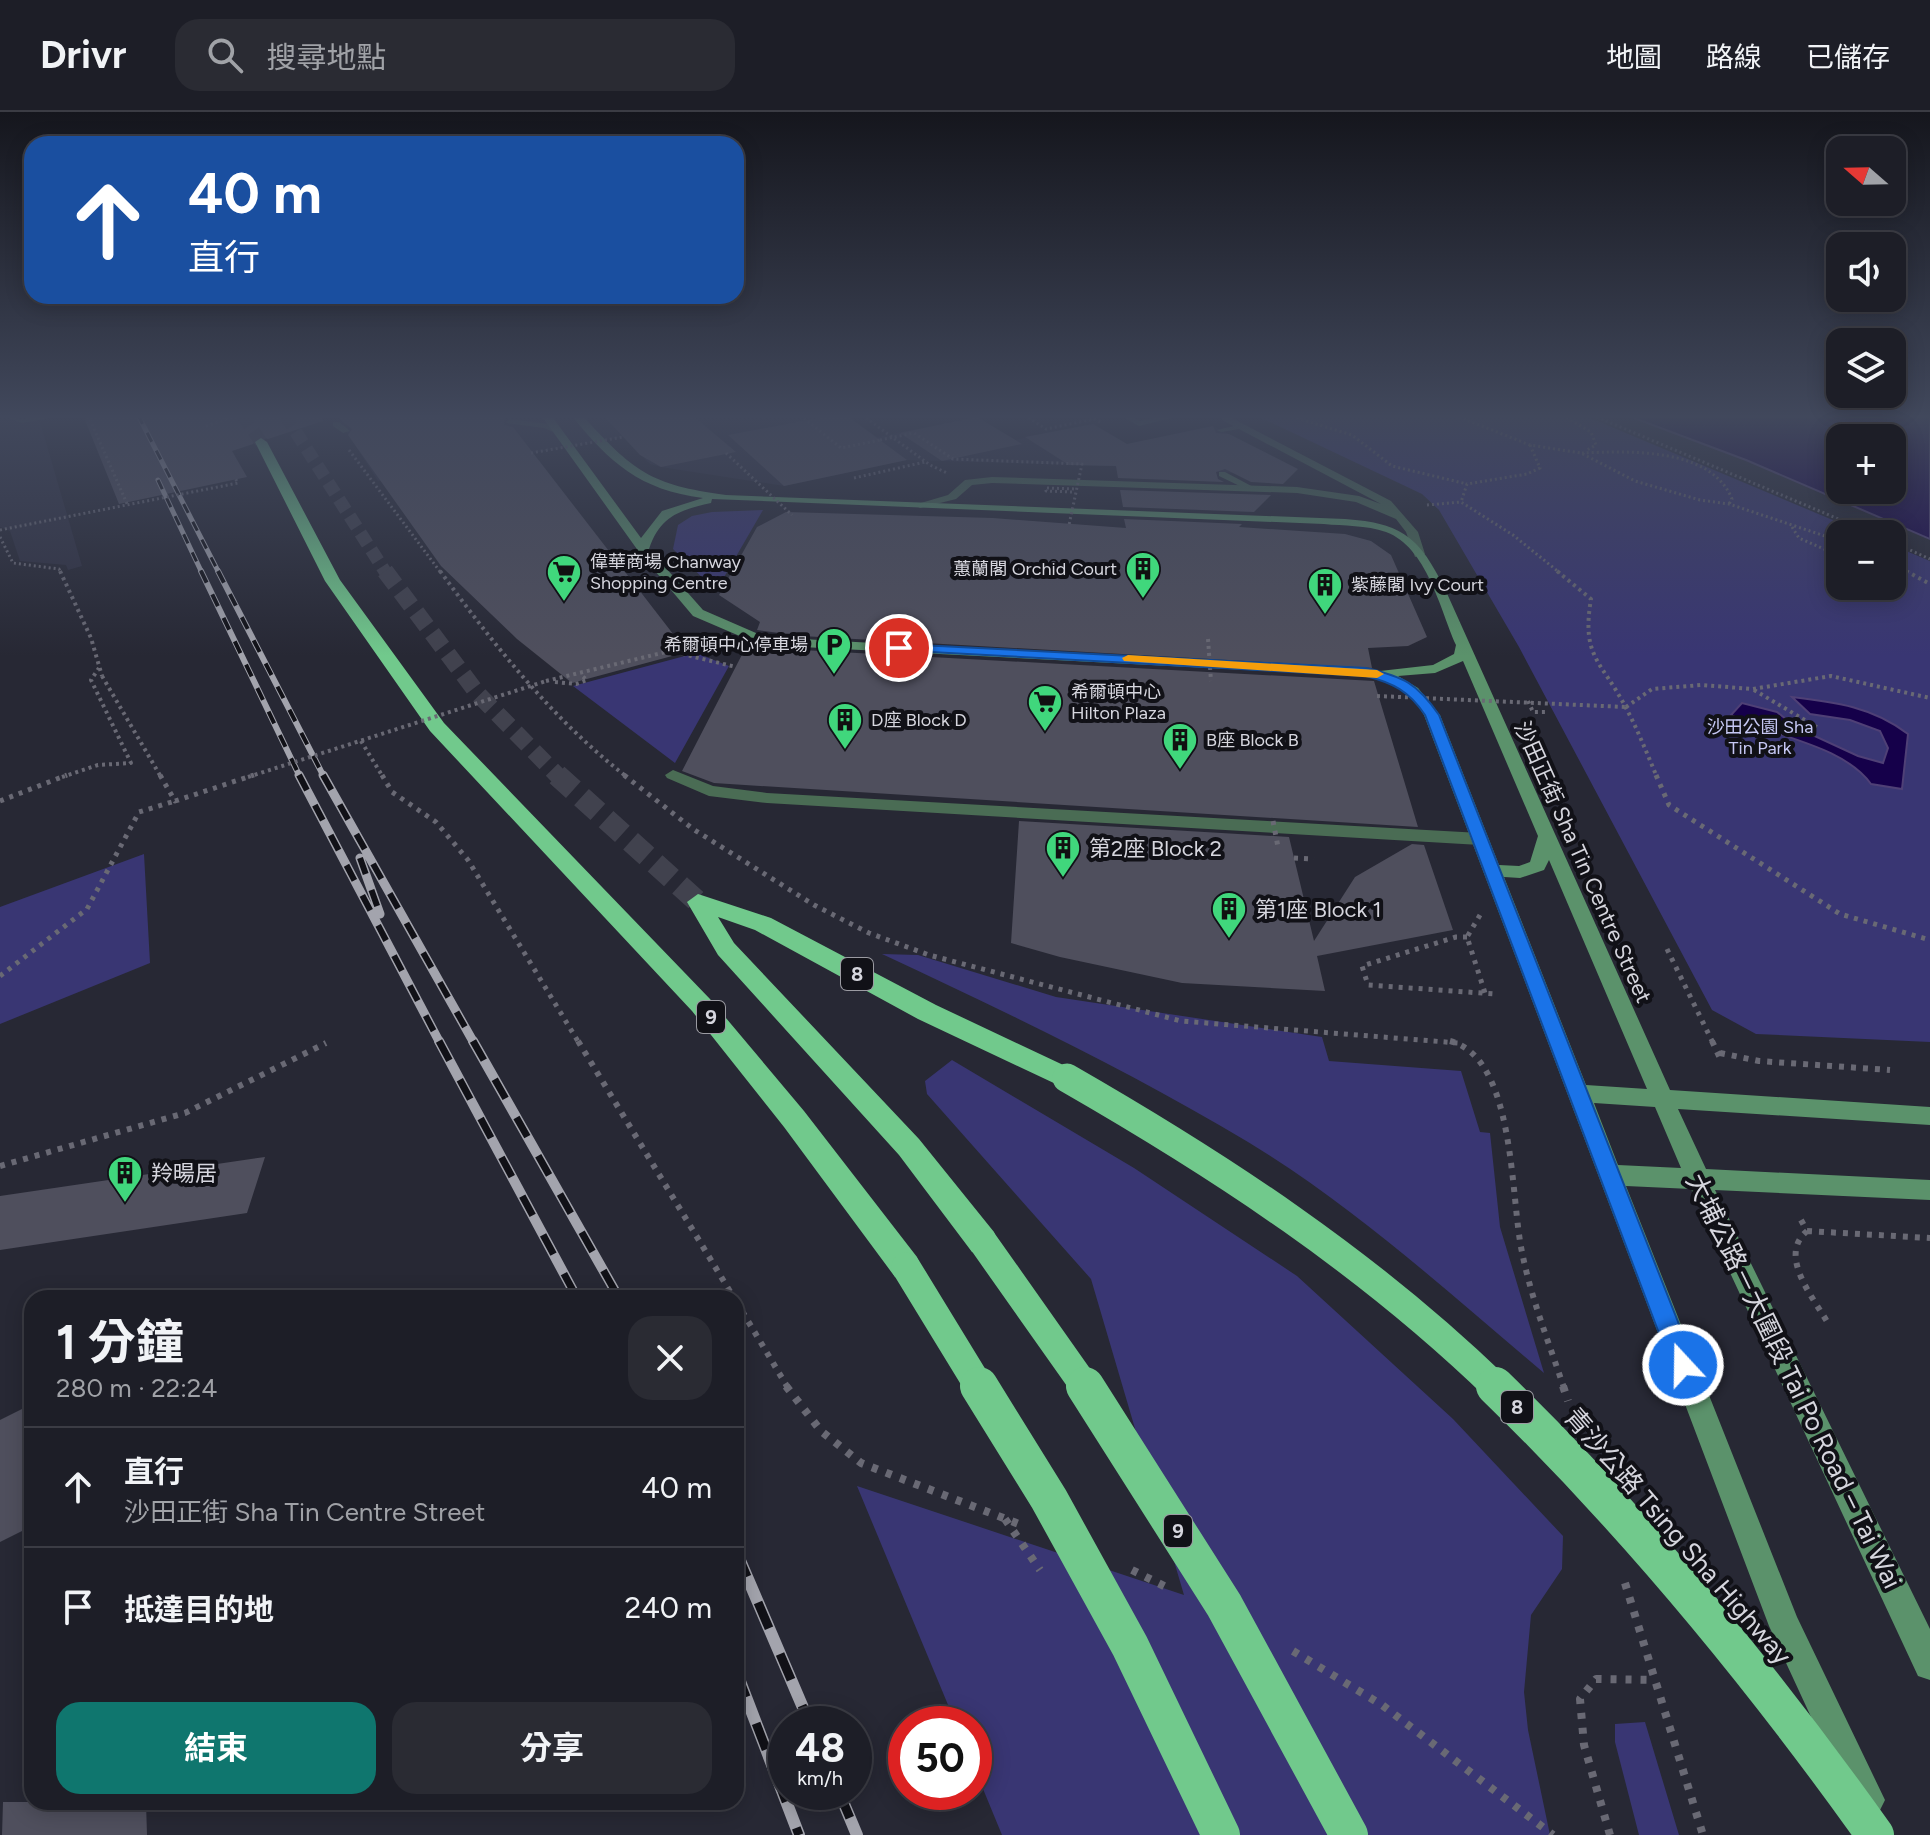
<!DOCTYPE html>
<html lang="zh-TW">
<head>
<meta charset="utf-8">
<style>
	body { margin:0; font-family:Figtree,"Noto Sans TC",sans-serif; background:#2a2b33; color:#f1f3f6; height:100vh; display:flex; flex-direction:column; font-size:30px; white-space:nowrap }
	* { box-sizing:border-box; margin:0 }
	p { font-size:26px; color:#a0a2a7 }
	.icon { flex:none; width:44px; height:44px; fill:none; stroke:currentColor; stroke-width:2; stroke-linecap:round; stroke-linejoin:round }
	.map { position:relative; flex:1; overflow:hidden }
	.drawer { position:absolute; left:24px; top:1178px; width:720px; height:520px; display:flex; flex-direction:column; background:#1d1e27; border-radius:24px; box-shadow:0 4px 20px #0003,0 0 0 2px #3b3c44 }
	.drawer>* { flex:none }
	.guide { position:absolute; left:24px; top:24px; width:720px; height:168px; border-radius:24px; box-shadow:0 4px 20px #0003,0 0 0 2px #3b3c44; background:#1a4fa0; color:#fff; overflow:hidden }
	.needle { width:52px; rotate:290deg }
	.tools { position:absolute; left:1826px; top:24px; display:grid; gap:16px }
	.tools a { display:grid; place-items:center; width:80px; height:80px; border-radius:16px; background:#1d1e27; box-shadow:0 4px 20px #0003,0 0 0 2px #3b3c44; font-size:40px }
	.speed { position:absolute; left:768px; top:1594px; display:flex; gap:16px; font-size:40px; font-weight:700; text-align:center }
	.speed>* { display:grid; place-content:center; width:104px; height:104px; border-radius:50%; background:#1d1e27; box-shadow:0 4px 20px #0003,0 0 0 2px #3b3c44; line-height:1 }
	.speed small { font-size:20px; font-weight:400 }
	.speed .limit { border:12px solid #d22; background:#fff; color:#111 }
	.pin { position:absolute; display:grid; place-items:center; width:68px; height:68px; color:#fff; margin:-34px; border:4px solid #fff; border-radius:50%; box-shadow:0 2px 8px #0007 }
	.me { position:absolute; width:88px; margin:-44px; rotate:339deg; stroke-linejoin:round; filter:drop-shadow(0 0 6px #0008) }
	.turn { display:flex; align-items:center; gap:28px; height:168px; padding:0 32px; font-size:36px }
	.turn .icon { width:104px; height:104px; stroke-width:2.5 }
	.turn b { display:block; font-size:56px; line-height:68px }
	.round { display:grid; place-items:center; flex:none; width:84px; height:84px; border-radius:24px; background:#2a2b33 }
	.headline { display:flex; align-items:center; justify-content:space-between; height:136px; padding:0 32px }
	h1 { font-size:48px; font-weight:700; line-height:60px }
	.cta { display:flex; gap:16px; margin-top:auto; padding:16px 32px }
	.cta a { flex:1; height:92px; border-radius:24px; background:#0f766e; color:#fff; font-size:32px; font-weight:700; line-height:92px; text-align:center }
	.cta a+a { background:#2a2b33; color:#f1f3f6 }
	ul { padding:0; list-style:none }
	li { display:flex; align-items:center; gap:24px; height:120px; padding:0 32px; border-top:2px solid #3b3c44 }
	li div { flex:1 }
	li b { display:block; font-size:30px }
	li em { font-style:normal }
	header { display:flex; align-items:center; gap:48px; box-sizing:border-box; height:112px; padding:0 40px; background:#1d1e27; border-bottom:2px solid #3b3c44 }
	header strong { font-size:38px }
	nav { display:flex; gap:44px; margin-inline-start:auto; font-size:28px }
	.search { width:560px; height:72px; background:#2a2b33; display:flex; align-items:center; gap:20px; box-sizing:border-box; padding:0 28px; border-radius:24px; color:#a0a2a7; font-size:30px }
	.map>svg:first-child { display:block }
	.built { fill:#303142 }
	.green { fill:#393673 }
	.water { fill:#15004a; stroke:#4f4076; stroke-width:2; fill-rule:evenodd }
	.building { fill:#4f4f5d }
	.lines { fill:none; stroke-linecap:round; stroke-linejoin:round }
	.highway-tunnel-far2 { stroke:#41424e; stroke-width:13; stroke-dasharray:13 7; stroke-linecap:butt }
	.highway-tunnel-far1 { stroke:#41424e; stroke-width:17; stroke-dasharray:17 9; stroke-linecap:butt }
	.highway-tunnel { stroke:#41424e; stroke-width:22; stroke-dasharray:22 11; stroke-linecap:butt }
	.path-far4 { stroke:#696974; stroke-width:3; stroke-dasharray:2 3; stroke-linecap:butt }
	.path-far3 { stroke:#696974; stroke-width:4; stroke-dasharray:3 4; stroke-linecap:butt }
	.path-far2 { stroke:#696974; stroke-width:5; stroke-dasharray:4 6; stroke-linecap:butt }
	.path-far1 { stroke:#696974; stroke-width:6; stroke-dasharray:5 7; stroke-linecap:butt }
	.path { stroke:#696974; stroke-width:8; stroke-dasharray:6 9; stroke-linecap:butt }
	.lane { fill:#4a6c54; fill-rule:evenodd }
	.street { fill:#4a6c54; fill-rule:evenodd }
	.secondary { fill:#5b926b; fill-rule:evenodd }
	.highway { fill:#71c98c; fill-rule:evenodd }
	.rail-far4-casing { stroke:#a3a4ad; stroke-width:5 }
	.rail-far3-casing { stroke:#a3a4ad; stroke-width:6 }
	.rail-far2-casing { stroke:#a3a4ad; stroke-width:9 }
	.rail-far1-casing { stroke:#a3a4ad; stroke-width:10 }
	.rail-casing { stroke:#a3a4ad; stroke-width:12 }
	.rail-far4 { stroke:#111117; stroke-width:3; stroke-dasharray:10; stroke-linecap:butt }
	.rail-far3 { stroke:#111117; stroke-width:4; stroke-dasharray:13; stroke-linecap:butt }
	.rail-far2 { stroke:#111117; stroke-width:6; stroke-dasharray:17; stroke-linecap:butt }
	.rail-far1 { stroke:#111117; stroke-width:7; stroke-dasharray:22; stroke-linecap:butt }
	.rail { stroke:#111117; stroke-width:9; stroke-dasharray:28; stroke-linecap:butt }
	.path-bridge-far2 { stroke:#696974; stroke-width:3; stroke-dasharray:2 3; stroke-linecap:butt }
	.path-bridge-far1 { stroke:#696974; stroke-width:4; stroke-dasharray:3 4; stroke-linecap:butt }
	.path-bridge { stroke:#696974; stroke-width:5; stroke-dasharray:4 6; stroke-linecap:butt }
	.highway-bridge-far1 { stroke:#71c98c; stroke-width:29 }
	.highway-bridge { stroke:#71c98c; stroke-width:38 }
	.route { fill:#1a73e8; stroke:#114b97; stroke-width:2 }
	.slow { fill:#f59e0b }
	.labels { text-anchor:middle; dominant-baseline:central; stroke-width:8; stroke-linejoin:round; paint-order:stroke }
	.far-poi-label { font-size:18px; fill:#d6d6de; stroke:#111117; text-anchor:start }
	.far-park-label { font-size:18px; fill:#c6c8f4; stroke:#111117 }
	.shield { fill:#111117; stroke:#9b9ba2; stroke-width:2 }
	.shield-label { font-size:20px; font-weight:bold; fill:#d6d6de }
	.poi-label { font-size:22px; fill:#d6d6de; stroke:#111117; text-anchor:start }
	.street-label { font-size:22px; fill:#d6d6de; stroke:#111117 }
	.near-street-label { font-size:26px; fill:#d6d6de; stroke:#111117 }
</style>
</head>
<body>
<header>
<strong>Drivr</strong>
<div class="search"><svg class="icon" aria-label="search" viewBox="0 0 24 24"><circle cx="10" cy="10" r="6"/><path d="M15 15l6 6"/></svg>搜尋地點</div>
<nav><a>地圖</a><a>路線</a><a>已儲存</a></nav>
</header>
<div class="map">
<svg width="1930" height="1723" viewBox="0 0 1930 1723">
	<rect width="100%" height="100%" fill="#272834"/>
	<path class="built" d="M0 303H38L82 454 68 458 66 453 20 449 10 419 0 415Z
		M336 303H846L877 325 977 305 1015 328 1093 312 1127 332 1213 314 1291 354 1281 364 1143 355 907 348 784 374 661 355 650 352 623 325 378 369Z"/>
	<path class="green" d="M1255 303H1583L1866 422H1840V474H1892V433L1930 449V930L1756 922 1712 898 1519 535 1439 398 1422 382Z
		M763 398 716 479 673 437 678 413 692 404 712 400Z
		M696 541 729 554 675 651 573 574Z
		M144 742 150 851 0 912V795Z
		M882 842 918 843 1056 885 1322 925 1329 949 1461 959 1480 1020 1490 1021 1500 1115 1544 1261C1448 1180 1355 1095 1248 1030 1130 959 1006 900 882 842Z
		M952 948 1134 1056 1297 1164 1453 1307 1563 1424 1562 1457 1531 1503 1524 1580 1528 1618 1550 1723H1002L974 1655V1612H956L857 1374 1184 1483 1091 1167 927 982 925 969Z
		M1645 1610 1679 1723H1639L1615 1630V1612Z"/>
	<path class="water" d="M1626 303H1930V427L1746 348ZM1840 326H1892V378H1840Z
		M1792 585C1835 590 1873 595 1908 622L1902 677 1871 672C1842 632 1772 625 1731 603L1742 591 1777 600 1797 616 1858 644 1883 651 1888 636 1880 619 1850 608 1810 602Z"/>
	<path class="building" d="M83 303H322L323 309 268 327 259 324 253 332 232 339 247 365 119 392Z
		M335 303H505L504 313 513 315 687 540 572 571 517 527 441 454 348 323 352 317Z
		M603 303H692L736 340 661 355 640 343Z
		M835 303H846L907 348 784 374 728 323Z
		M977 305 1022 332 942 349 900 321Z
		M1093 312 1127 332 1213 314 1216 321 1229 322 1298 357 1283 372 1251 370 1225 357 1216 360 1218 367 1224 370 1118 366 1116 354 1069 353 1025 325Z
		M1120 378 1271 383 1254 400 1123 395Z
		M786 400 993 406 1126 416 1124 407 1242 412 1239 415 1345 422 1371 429 1391 443 1427 525 1408 534 1368 536 1372 556 802 524 757 518 760 510 719 483 757 415Z
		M748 531 802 538 1374 569 1418 715 714 671 682 659Z
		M1019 709 1289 725 1314 829 1355 765 1412 732 1424 733 1453 818 1317 844 1325 879 1182 871 1060 845 1011 831Z
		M265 1045 247 1101 0 1138V1084Z
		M32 1292V1414L0 1430V1308Z
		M3 1690H146L147 1723H2Z"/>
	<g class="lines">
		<path class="highway-tunnel-far2" d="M242 303 261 330
			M285 303 386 461"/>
		<path class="highway-tunnel-far1" d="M385 459 478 582 559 665"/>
		<path class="highway-tunnel" d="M557 663 698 790"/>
		<path class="path-far4" d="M88 303 128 394
			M377 303 380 309
			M800 303 841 336 880 328
			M862 303 930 353 947 361
			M1024 303 1046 317 1094 307 1102 311
			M1287 303 1352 323 1392 354 1467 372
			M1454 303 1530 333 1581 341 1635 369 1700 388 1729 392 1840 429
			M1562 303 1591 320 1596 333 1585 339
			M1592 303 1874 422
			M206 314 235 304
			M1530 333 1540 356 1527 362 1467 372 1461 390 1513 423 1560 461
			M349 338 441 461
			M1582 341C1629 339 1711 335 1732 387L1729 392
			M854 366 925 350
			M1427 393 1461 390
			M1792 415 1799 426 1840 444
			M0 425 13 451 59 457 61 461
			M1892 430 1930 447
			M1892 452 1910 461"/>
		<path class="path-far3" d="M60 459 91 526 102 564
			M440 459C495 534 553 608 627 665
			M1557 459 1591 487C1581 546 1602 549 1626 596 1638 618 1647 642 1657 665
			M1906 459 1930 472
			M546 569 670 539 736 555
			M555 570 576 572 587 568 582 564
			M1754 578 1820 617
			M1528 589 1533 600H1548
			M1626 595 1652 577 1701 573 1753 577 1831 564 1930 586
			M361 629 383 665
			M62 665 98 653 131 651 91 568 99 556"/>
		<path class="path-far2" d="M382 663 392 680 436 710 468 748 579 931
			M624 663 693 717 814 793 869 821 929 843 1181 909 1458 931
			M1656 663 1669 693 1840 802 1930 828
			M0 689 67 663
			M1294 746 1314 747
			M1480 803 1467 825 1485 881
			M1467 825H1456L1362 854 1368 873 1495 882
			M1667 837 1713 931
			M0 864 87 797 139 700 175 689"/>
		<path class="path-far1" d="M578 929 734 1186
			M1450 929C1516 946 1510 1085 1522 1140 1531 1186 1549 1231 1564 1276
			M1712 929 1720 946
			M1720 941 1759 949 1890 958
			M0 1054 185 1001 326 931
			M1801 1108 1807 1119C1777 1144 1814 1186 1829 1213
			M1807 1119 1930 1126
			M736 1189 788 1276"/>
		<path class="path" d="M786 1274 821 1319 861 1351 1019 1412
			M1563 1274 1568 1289
			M1005 1407 1040 1458
			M1132 1458 1166 1475
			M1625 1471 1703 1723
			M1293 1539 1382 1593 1553 1723
			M1610 1723 1584 1633 1580 1587 1596 1567 1655 1568"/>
		<path class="lane" d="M0 303 22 307 67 303 22 311Z
			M1119 303H1129L1140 309 1168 303H1184L1139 314Z
			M509 307 549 312 562 320 558 322 544 316 506 311Z
			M333 310H339L350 319 343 321 333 314Z
			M1242 312 1245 316 1221 320 1217 318Z
			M1219 360H1225L1257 377 1250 379 1219 364Z"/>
		<path class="street" d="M1222 304H1228L1391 389 1418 420 1425 442 1415 445 1406 420 1396 407 1356 390 1297 381 992 371 972 373 956 387 920 396 914 393 948 383 965 368 992 365 1297 375 1359 384 1381 392 1222 308Z
			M673 658 713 674 767 681 1480 721 1489 727 1480 733 767 691 709 684 667 666 665 663Z"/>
		<path class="secondary" d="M541 303H551L641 426 662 399 703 386C640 378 610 351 571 303H582C633 359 650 373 726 383L1345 407C1403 411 1420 426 1445 477L1670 978 1930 995V1013L1678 997 1706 1057 1930 1068V1088L1715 1078 1930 1517V1568L1918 1564 1691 1077 1626 1074 1797 1505 1885 1688 1879 1700 1867 1706 1855 1700 1769 1514 1424 603C1411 580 1391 569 1366 564L802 535 749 528 693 504 639 440ZM712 387 1324 412C1344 414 1366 413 1386 420 1427 435 1440 497 1456 533L1454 542 1433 553 1380 559 802 527 756 521 703 498 649 437C660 404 680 398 711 391ZM1463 549 1538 724 1530 750 1519 754 1499 753 1440 603 1418 576 1398 564 1435 561ZM1549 748 1647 977 1586 973 1504 765 1520 766 1544 758ZM1594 991 1655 995 1681 1056 1618 1053Z"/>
		<path class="highway" d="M261 326 267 330 340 468 444 611 710 887 804 999 917 1145 921 1155 917 1165 906 1169 895 1165 784 1015 692 899 430 619 325 469 255 330Z
			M698 782 771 806 936 893 1076 959 1080 966 1076 973 1067 976 1058 973 918 907 755 818 718 805 734 831 919 1027 994 1120 998 1130 994 1140 983 1143 972 1140 899 1043 718 843 687 790Z"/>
		<defs>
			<path id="rail-far4" d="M138 303 219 461
				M158 368 202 461"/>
			<path id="rail-far3" d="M201 459 300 665
				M218 459 324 665"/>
			<path id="rail-far2" d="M299 663 440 931
				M323 663 474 931
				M360 746 380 802"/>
			<path id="rail-far1" d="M439 929 577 1186
				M473 929 619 1186"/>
			<path id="rail" d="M736 1439 810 1612
				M736 1559 799 1723
				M839 1680 857 1723"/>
		</defs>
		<use href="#rail-far4" class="rail-far4-casing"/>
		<use href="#rail-far3" class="rail-far3-casing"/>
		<use href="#rail-far2" class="rail-far2-casing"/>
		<use href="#rail-far1" class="rail-far1-casing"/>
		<use href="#rail" class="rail-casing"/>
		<use href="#rail-far4" class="rail-far4"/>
		<use href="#rail-far3" class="rail-far3"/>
		<use href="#rail-far2" class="rail-far2"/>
		<use href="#rail-far1" class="rail-far1"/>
		<use href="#rail" class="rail"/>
		<path class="path-bridge-far2" d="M880 328 914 321 953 347 1082 352 1069 413
			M531 341 623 325
			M726 341 792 403
			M1072 380 1046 379V376L1077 377
			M0 418 238 371 235 366"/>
		<path class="path-bridge-far1" d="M1208 527 1211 569
			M893 554 903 512
			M102 564 161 665
			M1377 584 1626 595
			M248 665 546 569"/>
		<path class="path-bridge" d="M160 663 175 689 254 663
			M1273 709 1278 735"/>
		<path class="highway-bridge-far1" d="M1067 966C1222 1055 1368 1151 1497 1276
			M983 1130 1086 1276
			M906 1155 980 1276"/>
		<path class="highway-bridge" d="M979 1274 1049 1387 1130 1534 1221 1723
			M1085 1274 1224 1493 1349 1723
			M1495 1274C1636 1411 1761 1563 1875 1723"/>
	</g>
	<linearGradient id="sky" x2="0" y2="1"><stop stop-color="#15161d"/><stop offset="0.56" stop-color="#41485c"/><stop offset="1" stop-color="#41485c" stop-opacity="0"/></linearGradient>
	<rect width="1930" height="544" fill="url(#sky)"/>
	<path class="route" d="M899 532 1366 556C1404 565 1417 571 1439 603L1695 1253 1692 1262 1683 1265 1674 1262 1671 1253 1425 603C1409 579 1393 571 1366 564L894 538V533Z"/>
	<path class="slow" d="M1128 543 1377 558 1384 562 1377 566 1124 549 1122 546Z"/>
	<defs>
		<symbol id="building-pin" viewBox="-11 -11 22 30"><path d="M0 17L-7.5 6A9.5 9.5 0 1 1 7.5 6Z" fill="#40d77c" stroke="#111117"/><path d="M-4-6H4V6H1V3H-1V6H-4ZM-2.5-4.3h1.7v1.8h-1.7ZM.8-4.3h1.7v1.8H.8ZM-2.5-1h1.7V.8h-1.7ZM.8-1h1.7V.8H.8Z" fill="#111"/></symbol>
		<symbol id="supermarket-pin" viewBox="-11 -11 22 30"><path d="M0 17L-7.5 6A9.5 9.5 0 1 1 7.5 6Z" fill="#40d77c" stroke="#111117"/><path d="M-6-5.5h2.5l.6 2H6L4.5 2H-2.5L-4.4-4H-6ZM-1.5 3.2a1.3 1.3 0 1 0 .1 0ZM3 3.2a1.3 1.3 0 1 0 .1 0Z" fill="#111"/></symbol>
		<symbol id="parking-pin" viewBox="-11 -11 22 30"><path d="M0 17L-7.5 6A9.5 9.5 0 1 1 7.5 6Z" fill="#40d77c" stroke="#111117"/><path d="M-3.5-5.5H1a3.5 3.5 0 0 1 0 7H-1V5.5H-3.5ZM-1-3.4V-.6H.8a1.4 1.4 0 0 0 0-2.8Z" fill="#111"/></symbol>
	</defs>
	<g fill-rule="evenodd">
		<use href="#building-pin" x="1123" y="437" width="40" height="54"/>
		<use href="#supermarket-pin" x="544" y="440" width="40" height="54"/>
		<use href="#building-pin" x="1305" y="453" width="40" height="54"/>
		<use href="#parking-pin" x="814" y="513" width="40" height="54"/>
		<use href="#supermarket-pin" x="1025" y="570" width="40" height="54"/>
		<use href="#building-pin" x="825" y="588" width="40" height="54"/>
		<use href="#building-pin" x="1160" y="608" width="40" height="54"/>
		<use href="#building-pin" x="1043" y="716" width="40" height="54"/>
		<use href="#building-pin" x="1209" y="777" width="40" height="54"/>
		<use href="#building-pin" x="105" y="1041" width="40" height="54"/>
	</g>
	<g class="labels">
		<g class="far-poi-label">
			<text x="590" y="450">偉華商場 Chanway<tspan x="590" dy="21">Shopping Centre</tspan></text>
			<text x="1117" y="457" text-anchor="end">蕙蘭閣 Orchid Court</text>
			<text x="1351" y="473">紫藤閣 Ivy Court</text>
			<text x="808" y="533" text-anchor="end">希爾頓中心停車場</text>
			<text x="1071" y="580">希爾頓中心<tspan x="1071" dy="21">Hilton Plaza</tspan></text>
			<text x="871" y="608">D座 Block D</text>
			<text x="1206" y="628">B座 Block B</text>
		</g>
		<g class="far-park-label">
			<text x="1760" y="615">沙田公園 Sha<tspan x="1760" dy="21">Tin Park</tspan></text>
		</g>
		<g class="shield">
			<rect x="841" y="846" width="32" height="32" rx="6"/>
			<rect x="697" y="889" width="28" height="32" rx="6"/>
			<rect x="1501" y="1279" width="32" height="32" rx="6"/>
			<rect x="1164" y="1403" width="28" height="32" rx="6"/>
		</g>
		<g class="shield-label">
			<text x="857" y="862">8</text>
			<text x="711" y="905">9</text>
			<text x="1517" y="1295">8</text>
			<text x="1178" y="1419">9</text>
		</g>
		<g class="poi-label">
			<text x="1089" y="736">第2座 Block 2</text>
			<text x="1255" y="797">第1座 Block 1</text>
			<text x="151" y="1061">羚暘居</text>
		</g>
		<g class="street-label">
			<text transform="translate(1583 750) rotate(66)">沙田正街 Sha Tin Centre Street</text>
		</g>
		<g class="near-street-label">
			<text transform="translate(1794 1269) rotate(64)">大埔公路－大圍段 Tai Po Road – Tai Wai</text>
			<text transform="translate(1678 1424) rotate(49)">青沙公路 Tsing Sha Highway</text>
		</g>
	</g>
</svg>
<div class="tools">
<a><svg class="needle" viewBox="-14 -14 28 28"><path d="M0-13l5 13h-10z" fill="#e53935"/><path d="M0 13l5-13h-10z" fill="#a0a2a7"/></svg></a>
<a><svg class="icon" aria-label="sound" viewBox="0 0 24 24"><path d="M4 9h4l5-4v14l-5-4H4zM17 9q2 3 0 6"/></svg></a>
<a><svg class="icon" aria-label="layers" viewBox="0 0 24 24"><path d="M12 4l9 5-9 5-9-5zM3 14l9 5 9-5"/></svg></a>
<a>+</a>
<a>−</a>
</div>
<div class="speed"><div>48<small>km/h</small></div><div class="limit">50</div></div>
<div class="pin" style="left:899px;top:536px;background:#d93025"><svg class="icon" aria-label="arrive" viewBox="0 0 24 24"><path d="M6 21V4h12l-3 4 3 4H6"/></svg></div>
<svg class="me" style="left:1683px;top:1253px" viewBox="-20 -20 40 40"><circle r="17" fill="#1a73e8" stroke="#fff" stroke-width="3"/><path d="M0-11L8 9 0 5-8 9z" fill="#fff"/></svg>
<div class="guide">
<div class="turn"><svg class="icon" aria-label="ahead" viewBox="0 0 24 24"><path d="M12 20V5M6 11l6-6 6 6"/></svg><div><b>40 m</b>直行</div></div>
</div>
<section class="drawer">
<div class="headline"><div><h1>1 分鐘</h1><p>280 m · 22:24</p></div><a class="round"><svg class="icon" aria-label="close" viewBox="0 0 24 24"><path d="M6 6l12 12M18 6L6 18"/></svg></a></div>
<ul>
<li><svg class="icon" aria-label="ahead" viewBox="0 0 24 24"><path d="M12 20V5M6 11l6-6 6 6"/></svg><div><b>直行</b><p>沙田正街 Sha Tin Centre Street</p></div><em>40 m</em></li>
<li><svg class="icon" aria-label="arrive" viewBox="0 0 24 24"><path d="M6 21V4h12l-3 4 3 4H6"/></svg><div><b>抵達目的地</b></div><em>240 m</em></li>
</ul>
<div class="cta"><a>結束</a><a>分享</a></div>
</section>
</div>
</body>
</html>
